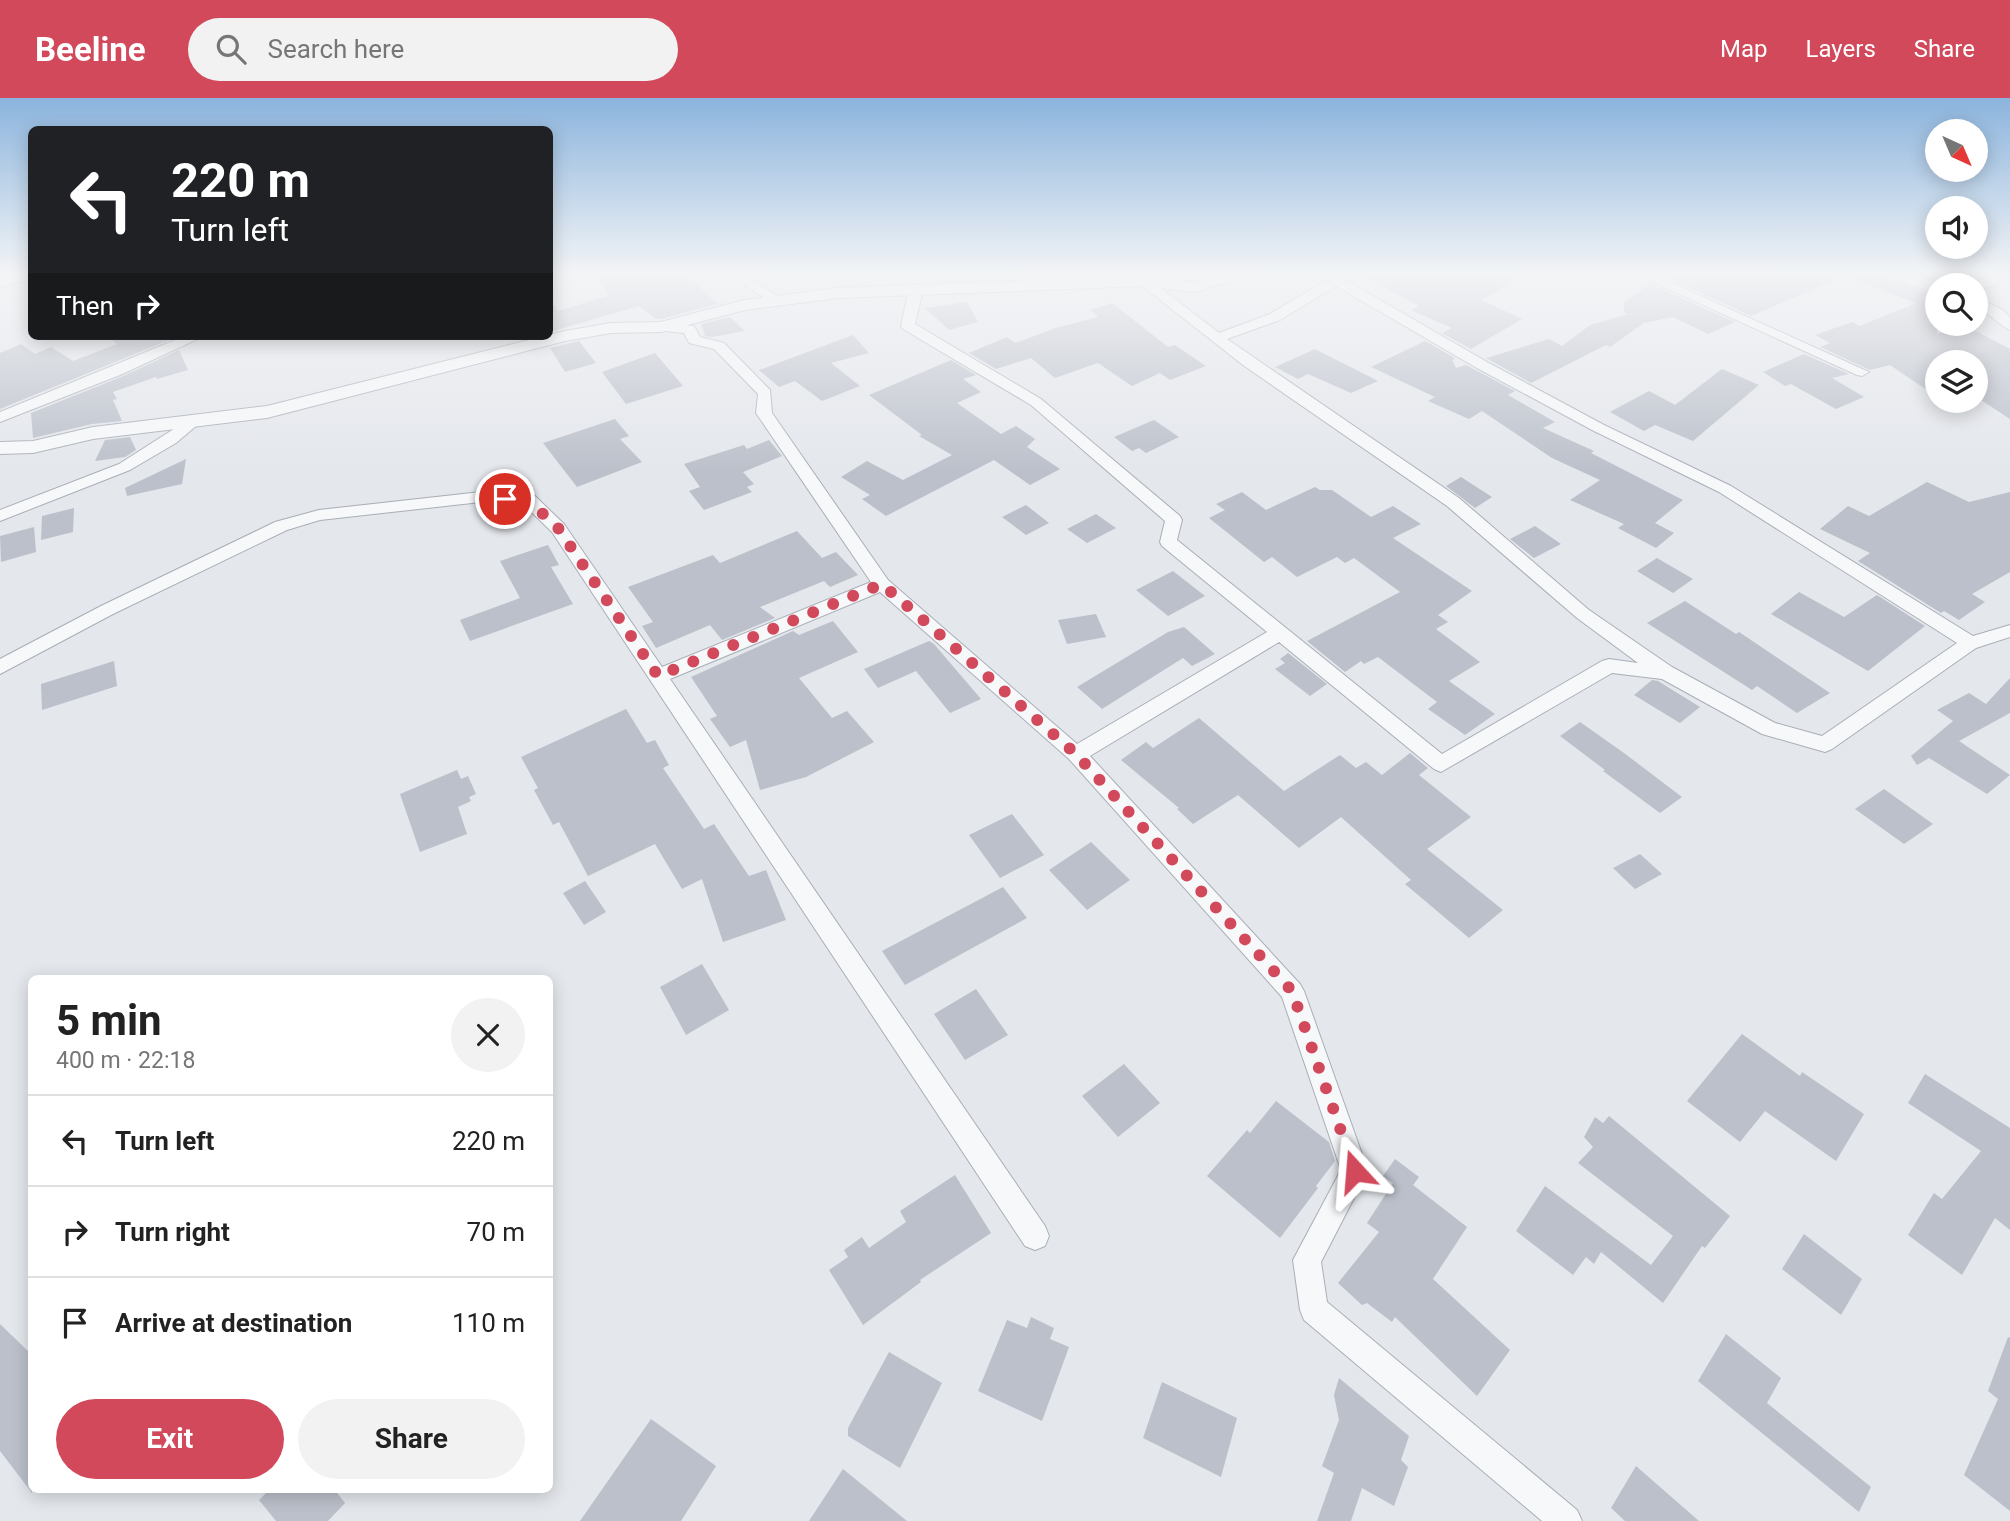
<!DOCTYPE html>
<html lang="en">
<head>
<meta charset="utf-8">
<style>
	body { margin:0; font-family:Roboto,sans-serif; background:#f2f2f2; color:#222; height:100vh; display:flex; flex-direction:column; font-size:26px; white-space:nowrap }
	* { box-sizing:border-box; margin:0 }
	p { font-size:23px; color:#767676 }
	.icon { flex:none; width:38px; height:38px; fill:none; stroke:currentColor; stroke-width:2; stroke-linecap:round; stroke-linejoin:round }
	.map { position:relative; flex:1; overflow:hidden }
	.details { position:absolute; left:28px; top:877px; width:525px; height:518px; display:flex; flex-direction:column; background:#fff; border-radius:10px; box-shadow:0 4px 18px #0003 }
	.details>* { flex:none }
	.top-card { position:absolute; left:28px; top:28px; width:525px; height:214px; border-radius:10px; box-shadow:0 4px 18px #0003; background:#202124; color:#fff; overflow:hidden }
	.needle { width:46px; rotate:136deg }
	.tools { position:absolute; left:1925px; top:21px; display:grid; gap:14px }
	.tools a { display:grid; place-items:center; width:63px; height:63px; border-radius:50%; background:#fff; box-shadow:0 4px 18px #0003; font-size:35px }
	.pin { position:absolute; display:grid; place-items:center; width:60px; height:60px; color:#fff; margin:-30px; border:4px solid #fff; border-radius:50%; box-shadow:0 2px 7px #0007 }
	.me { position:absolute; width:77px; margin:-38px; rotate:341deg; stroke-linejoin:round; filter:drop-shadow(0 0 5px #0008) }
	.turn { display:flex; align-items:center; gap:24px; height:147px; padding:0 28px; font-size:32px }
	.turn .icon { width:91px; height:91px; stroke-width:2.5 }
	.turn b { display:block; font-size:49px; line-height:60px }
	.then { display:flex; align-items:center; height:66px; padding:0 28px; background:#0003; gap:14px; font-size:26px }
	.round { display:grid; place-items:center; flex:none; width:74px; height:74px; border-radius:37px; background:#f2f2f2 }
	.overview { display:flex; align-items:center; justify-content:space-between; height:119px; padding:0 28px }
	h1 { font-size:42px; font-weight:700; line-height:52px }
	.primary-button { display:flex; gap:14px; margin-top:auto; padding:14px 28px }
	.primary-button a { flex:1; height:80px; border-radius:42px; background:#d1495b; color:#fff; font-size:28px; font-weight:700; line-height:80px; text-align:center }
	.primary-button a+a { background:#f2f2f2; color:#222 }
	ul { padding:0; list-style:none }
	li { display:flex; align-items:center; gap:21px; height:91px; padding:0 28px; border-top:2px solid #e0e0e0 }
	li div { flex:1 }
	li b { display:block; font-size:26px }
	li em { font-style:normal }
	header { display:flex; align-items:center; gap:42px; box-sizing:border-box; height:98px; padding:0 35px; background:#d1495b; color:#fff }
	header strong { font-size:33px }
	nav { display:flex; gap:38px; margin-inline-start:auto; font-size:24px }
	.search { width:490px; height:63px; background:#f2f2f2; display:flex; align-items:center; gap:18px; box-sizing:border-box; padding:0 24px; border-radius:38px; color:#767676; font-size:26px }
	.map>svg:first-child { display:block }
	.building { fill:#bbc0ca }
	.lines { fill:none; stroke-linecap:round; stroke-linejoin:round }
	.minor-casing { stroke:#a9aeb7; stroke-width:2 }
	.tertiary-casing { stroke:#a9aeb7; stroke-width:2 }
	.minor { fill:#f7f8fa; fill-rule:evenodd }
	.tertiary { fill:#f7f8fa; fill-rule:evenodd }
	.route { stroke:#d1495b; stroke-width:12; stroke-dasharray:0 21.6 }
</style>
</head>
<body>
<header>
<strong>Beeline</strong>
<div class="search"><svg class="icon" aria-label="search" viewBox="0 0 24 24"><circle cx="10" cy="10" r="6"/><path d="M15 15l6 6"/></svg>Search here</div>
<nav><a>Map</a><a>Layers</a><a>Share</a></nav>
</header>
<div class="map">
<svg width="2010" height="1423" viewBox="0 0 2010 1423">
	<rect width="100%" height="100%" fill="#e4e7ec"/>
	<path class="building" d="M592 175H685L717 206 661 221H656L639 208 550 234V202L558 213 609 197Z
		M1358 175H1528L1481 202 1522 221 1471 251 1442 235 1452 230 1411 212 1419 208Z
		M1665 175H1881L1885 180 1922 193 1937 195V236L1966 228 2010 251V321L1981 302 1954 307 1943 303H1976V264H1937V299L1890 267 1870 272 1820 249 1830 245 1815 237 1852 224 1860 228 1916 205 1845 178 1751 218 1662 177Z
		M1650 186 1735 224 1708 236 1673 219 1644 225 1610 249 1606 247 1531 285 1486 260 1549 241 1562 248 1590 227 1628 216 1624 214V204Z
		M967 204 978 224 949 232 925 210Z
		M1112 205 1168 249 1175 247 1206 268 1170 282 1160 275 1132 288 1098 265 1055 280 1031 260 996 271 969 255 1007 239 1015 245 1056 230 1098 219 1090 212Z
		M730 219 745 233 712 239 705 238 701 226Z
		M853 237 869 255 831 265 860 288 822 303 795 283 779 289 759 272Z
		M107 238 174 240 0 311V255L21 246 35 256 51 249 73 263 117 246Z
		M579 243 596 265 565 274 550 250Z
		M1425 243 1455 260 1452 262 1456 270 1466 267 1515 293 1508 297 1555 324 1543 330 1594 353 1591 355 1683 402 1655 425 1674 435 1656 450 1618 430 1624 426 1570 402 1600 382 1552 360 1482 313 1469 321 1428 303 1435 299 1371 269Z
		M1315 251 1378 283 1351 295 1308 276 1298 281 1275 269Z
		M179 252 188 272 157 281 156 279 113 294 117 301 113 302 122 323 92 326 33 340 31 315 121 279Z
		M655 255 683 288 626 306 602 274Z
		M1804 256 1849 276 1832 280 1864 299 1836 311 1791 286 1785 288 1763 274Z
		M951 262 976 277 963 281 981 294 957 305 1001 336 1016 328 1035 341 1027 349 1060 371 1030 387 994 362 886 418 862 401 870 397 841 379 867 363 903 382 952 357 919 338 922 337 869 297Z
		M1722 271 1759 287 1693 343 1655 327 1644 333 1610 314 1649 293 1675 307Z
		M615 321 629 338 620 341 642 364 577 389 543 345Z
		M1154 322 1179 339 1146 355 1139 350 1132 353 1114 339Z
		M130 339 136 352 125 359 95 363 105 342Z
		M769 342 782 358 743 374 754 386 747 389 752 394 704 412 689 393 700 389 684 366 744 347 747 351Z
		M186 361 182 386 127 398 125 390Z
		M1461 379 1492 399 1475 410 1446 388Z
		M1927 384 1969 404 2010 394V474L1972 496 1985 504 1959 522 1944 513 1941 515 1858 463 1870 455 1820 431 1848 408 1869 418Z
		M1315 389 1320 392H1332L1371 419 1393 408 1421 426 1393 440 1472 493 1438 517 1448 524 1436 531 1480 564 1449 583 1495 616 1465 637 1428 611 1437 604 1378 559 1364 566 1361 563 1345 574 1307 543 1400 494 1354 460 1345 465 1337 459 1297 479 1272 459 1264 464 1209 420 1225 412 1216 406 1242 394 1266 412Z
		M1026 407 1049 425 1026 437 1002 419Z
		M74 410 73 434 41 442 42 418Z
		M1096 416 1116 430 1087 445 1067 431Z
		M1535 428 1561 446 1534 460 1510 441Z
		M34 429 36 454 1 464 0 438Z
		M797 433 822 460 836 454 858 477 830 489 824 483 760 509 775 520 722 542 710 527 656 550 642 528 653 524 628 489 713 457 720 465Z
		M548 447 559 467 551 469 573 506 470 543 460 522 520 500 500 463Z
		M1657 460 1693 481 1673 495 1637 473Z
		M1173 473 1205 498 1168 518 1136 492Z
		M1799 494 1844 519 1877 497 1925 528 1868 573 1771 516Z
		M1685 503 1736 536 1739 534 1830 595 1797 615 1757 588 1752 592 1647 525Z
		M1096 516 1106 539 1067 546 1058 522Z
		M833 523 858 554 799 580 832 620 847 613 874 644 806 679 760 692 746 642 730 649 710 621 717 618 691 579 793 533 799 537Z
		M1184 529 1215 556 1192 568 1183 560 1102 611 1077 589 1168 534Z
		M929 543 934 546 981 601 950 615 916 573 878 590 864 571Z
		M1288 555 1327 586 1310 598 1275 571 1285 565 1280 561Z
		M114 563 117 588 42 612 41 586Z
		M2010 580V615L1959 643 2010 677 1987 696 1929 660 1917 667 1911 658 1953 623 1937 612 1969 595 1986 606Z
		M1652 582 1658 583 1700 609 1680 625 1634 597Z
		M626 611 647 645 655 642 669 667 663 670 704 731 714 726 749 778 766 772 786 822 723 844 702 781 682 791 655 746 588 778 559 724 553 727 534 692 538 690 521 659Z
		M1199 620 1284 693 1340 657 1356 670 1366 664 1382 677 1410 655 1428 670 1419 677 1471 719 1427 751 1503 812 1469 840 1405 786 1411 782 1341 719 1299 750 1238 697 1193 726 1177 711 1179 710 1121 662 1146 644 1153 650Z
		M1580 624 1624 655 1682 699 1660 715 1603 673 1605 672 1560 638Z
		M457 672 461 681 468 678 476 696 469 699 471 703 458 709 467 736 420 754 400 696Z
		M1884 691 1933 726 1904 746 1855 711Z
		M1012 716 1044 757 1000 780 969 737Z
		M1091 744 1130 782 1087 812 1049 772Z
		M1640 756 1662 776 1635 791 1613 770Z
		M585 783 606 814 584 827 563 795Z
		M1003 789 1027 820 905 887 882 853Z
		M702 866 729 912 686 937 660 889Z
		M976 891 1008 937 965 962 934 916Z
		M1742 936 1800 978 1802 974 1864 1016 1836 1063 1765 1013 1740 1044 1687 1003Z
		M1124 966 1160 1005 1118 1039 1082 998Z
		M1925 976 2010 1030V1132L1995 1120 1962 1177 1908 1137 1934 1095 1942 1101 1981 1053 1908 1005Z
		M1276 1003 1329 1044 1335 1063 1316 1088 1318 1090 1280 1140 1207 1078 1247 1032 1250 1035Z
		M1609 1018 1730 1118 1705 1150 1702 1148 1663 1205 1601 1154 1594 1166 1586 1159 1573 1177 1516 1133 1545 1088 1651 1167 1673 1138 1578 1065 1593 1049 1584 1039 1595 1019 1603 1025Z
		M1395 1061 1419 1079 1413 1087 1467 1129 1433 1181 1510 1252 1477 1298 1395 1219 1392 1224 1367 1205 1362 1207 1338 1185 1379 1134 1367 1125 1393 1085 1383 1078Z
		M955 1077 991 1135 920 1182 921 1184 863 1227 829 1172 848 1159 844 1152 862 1139 869 1150 906 1124 900 1113Z
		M1804 1136 1862 1181 1841 1217 1782 1171Z
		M1031 1219 1054 1230 1050 1241 1069 1249 1042 1323 978 1293 1007 1222 1027 1230Z
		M0 1226 32 1257V1395L0 1353Z
		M1726 1236 1781 1280 1767 1305 1871 1389 1859 1414 1698 1283Z
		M2008 1239 2010 1240V1413L1964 1377 1998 1301 1988 1293Z
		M889 1254 942 1285 900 1370 848 1338V1330Z
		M1339 1280 1409 1338 1401 1362 1408 1369 1394 1408 1362 1390 1351 1423H1317L1334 1375 1322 1368 1339 1322 1334 1297Z
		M1162 1284 1237 1320 1221 1379 1143 1340Z
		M651 1321 716 1368 681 1423H580Z
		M1636 1368 1699 1423H1625L1611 1410Z
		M843 1371 907 1423H809Z
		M270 1391H334L345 1405 328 1423H276L259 1402Z"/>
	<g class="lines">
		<defs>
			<path id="minor" d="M24 175H32V181L0 189V181Z
				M726 175H741L784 202 777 206 772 205Z
				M1327 175H1339L1342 180 1487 264 1604 327 1731 388 1973 538 2010 527V539L1976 550 1832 651 1825 654 1762 636 1662 581 1612 575 1441 674 1434 671 1279 544 1090 658 1300 886 1304 893 1368 1073 1321 1164 1327 1204 1577 1412 1582 1423H1542L1304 1222 1300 1212 1293 1162 1341 1072 1282 899 1069 661 880 494 670 581 1045 1128 1049 1138 1045 1148 1035 1152 1025 1148 552 434 524 407 481 404 320 422 287 432 113 516 0 576V561L101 508 275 424 319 412 481 394 535 398 564 426 662 569 871 484 756 315 758 296 714 251 689 245 684 235 656 232 654 229 661 225 694 228 700 239 724 245 770 292 772 315 888 482 1077 646 1267 534 1162 448 1160 444 1165 423 1031 307 903 231 901 228 909 191 916 187 923 191 915 226 1041 301 1180 418 1182 422 1177 442 1442 656 1602 563 1609 561 1638 565 1577 520 1447 408 1243 267 1136 183 1143 179 1148 180 1219 235 1270 216 1329 181ZM1336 188 1477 270 1594 333 1719 394 1957 545 1822 638 1775 625 1672 569 1589 512 1459 400 1227 241 1280 222Z
				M1633 175H1650L1869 274 1862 278 1857 277Z
				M1976 199 2003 212 2010 220V232C2002 229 1987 214 1976 208Z
				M185 238H204L120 277 0 324V314Z
				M191 320 196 322 199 325 196 328 176 345 130 372 0 423V412L119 366Z"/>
			<path id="tertiary" d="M1231 175H1271L1269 178 1220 186 1196 194 1143 188 838 200 745 212 661 234 611 235 565 243 267 320 93 341 33 355 0 356V344L33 343 93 329 267 308 565 233 611 225 661 224 744 202 838 190 1143 178 1195 184Z
				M1884 175H1908L1945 187H1937V193L1923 191 1886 178Z
				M1997 175H2010V181L1976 193V187H1968Z"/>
		</defs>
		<use href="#minor" class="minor-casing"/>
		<use href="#tertiary" class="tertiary-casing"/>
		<use href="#minor" class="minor"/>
		<use href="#tertiary" class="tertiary"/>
	</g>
	<linearGradient id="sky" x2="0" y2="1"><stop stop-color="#8bb4dd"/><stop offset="0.47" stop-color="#f3f4f6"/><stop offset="1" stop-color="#f3f4f6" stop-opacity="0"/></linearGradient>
	<rect width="2010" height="374" fill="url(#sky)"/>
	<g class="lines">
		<path class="route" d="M505 401 528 402 558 430 658 578 882 486 1076 656 1292 893 1355 1073"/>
	</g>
</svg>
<div class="tools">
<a><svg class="needle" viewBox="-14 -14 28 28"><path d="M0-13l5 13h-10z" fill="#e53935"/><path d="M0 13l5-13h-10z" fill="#767676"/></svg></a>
<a><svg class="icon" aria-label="sound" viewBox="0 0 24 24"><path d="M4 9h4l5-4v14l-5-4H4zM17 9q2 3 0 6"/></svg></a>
<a><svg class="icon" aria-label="search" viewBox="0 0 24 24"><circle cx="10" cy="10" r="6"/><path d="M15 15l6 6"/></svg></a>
<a><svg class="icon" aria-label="layers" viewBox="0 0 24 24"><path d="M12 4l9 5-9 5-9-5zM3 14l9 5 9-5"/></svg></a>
</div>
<div class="pin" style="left:505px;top:401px;background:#d93025"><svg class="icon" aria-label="arrive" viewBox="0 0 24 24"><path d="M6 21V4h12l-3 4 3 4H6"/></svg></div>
<svg class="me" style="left:1355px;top:1073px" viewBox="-20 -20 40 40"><path d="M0-17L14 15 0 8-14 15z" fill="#d1495b" stroke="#fff" stroke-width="4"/></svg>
<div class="top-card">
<div class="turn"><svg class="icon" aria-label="left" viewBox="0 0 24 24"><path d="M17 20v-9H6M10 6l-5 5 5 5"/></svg><div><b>220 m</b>Turn left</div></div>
<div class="then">Then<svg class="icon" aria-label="right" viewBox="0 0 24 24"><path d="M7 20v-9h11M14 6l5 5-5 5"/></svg></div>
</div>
<section class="details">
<div class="overview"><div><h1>5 min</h1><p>400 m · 22:18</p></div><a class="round"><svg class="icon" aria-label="close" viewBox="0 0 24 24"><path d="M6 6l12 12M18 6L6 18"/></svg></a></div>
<ul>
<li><svg class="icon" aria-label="left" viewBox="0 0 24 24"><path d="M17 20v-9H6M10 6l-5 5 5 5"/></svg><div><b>Turn left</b></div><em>220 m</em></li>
<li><svg class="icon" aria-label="right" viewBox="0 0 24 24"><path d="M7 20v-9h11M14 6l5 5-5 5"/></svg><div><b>Turn right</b></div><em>70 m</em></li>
<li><svg class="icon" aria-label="arrive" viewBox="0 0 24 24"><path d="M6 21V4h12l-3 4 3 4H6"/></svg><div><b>Arrive at destination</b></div><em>110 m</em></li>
</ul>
<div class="primary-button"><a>Exit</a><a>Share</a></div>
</section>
</div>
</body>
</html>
